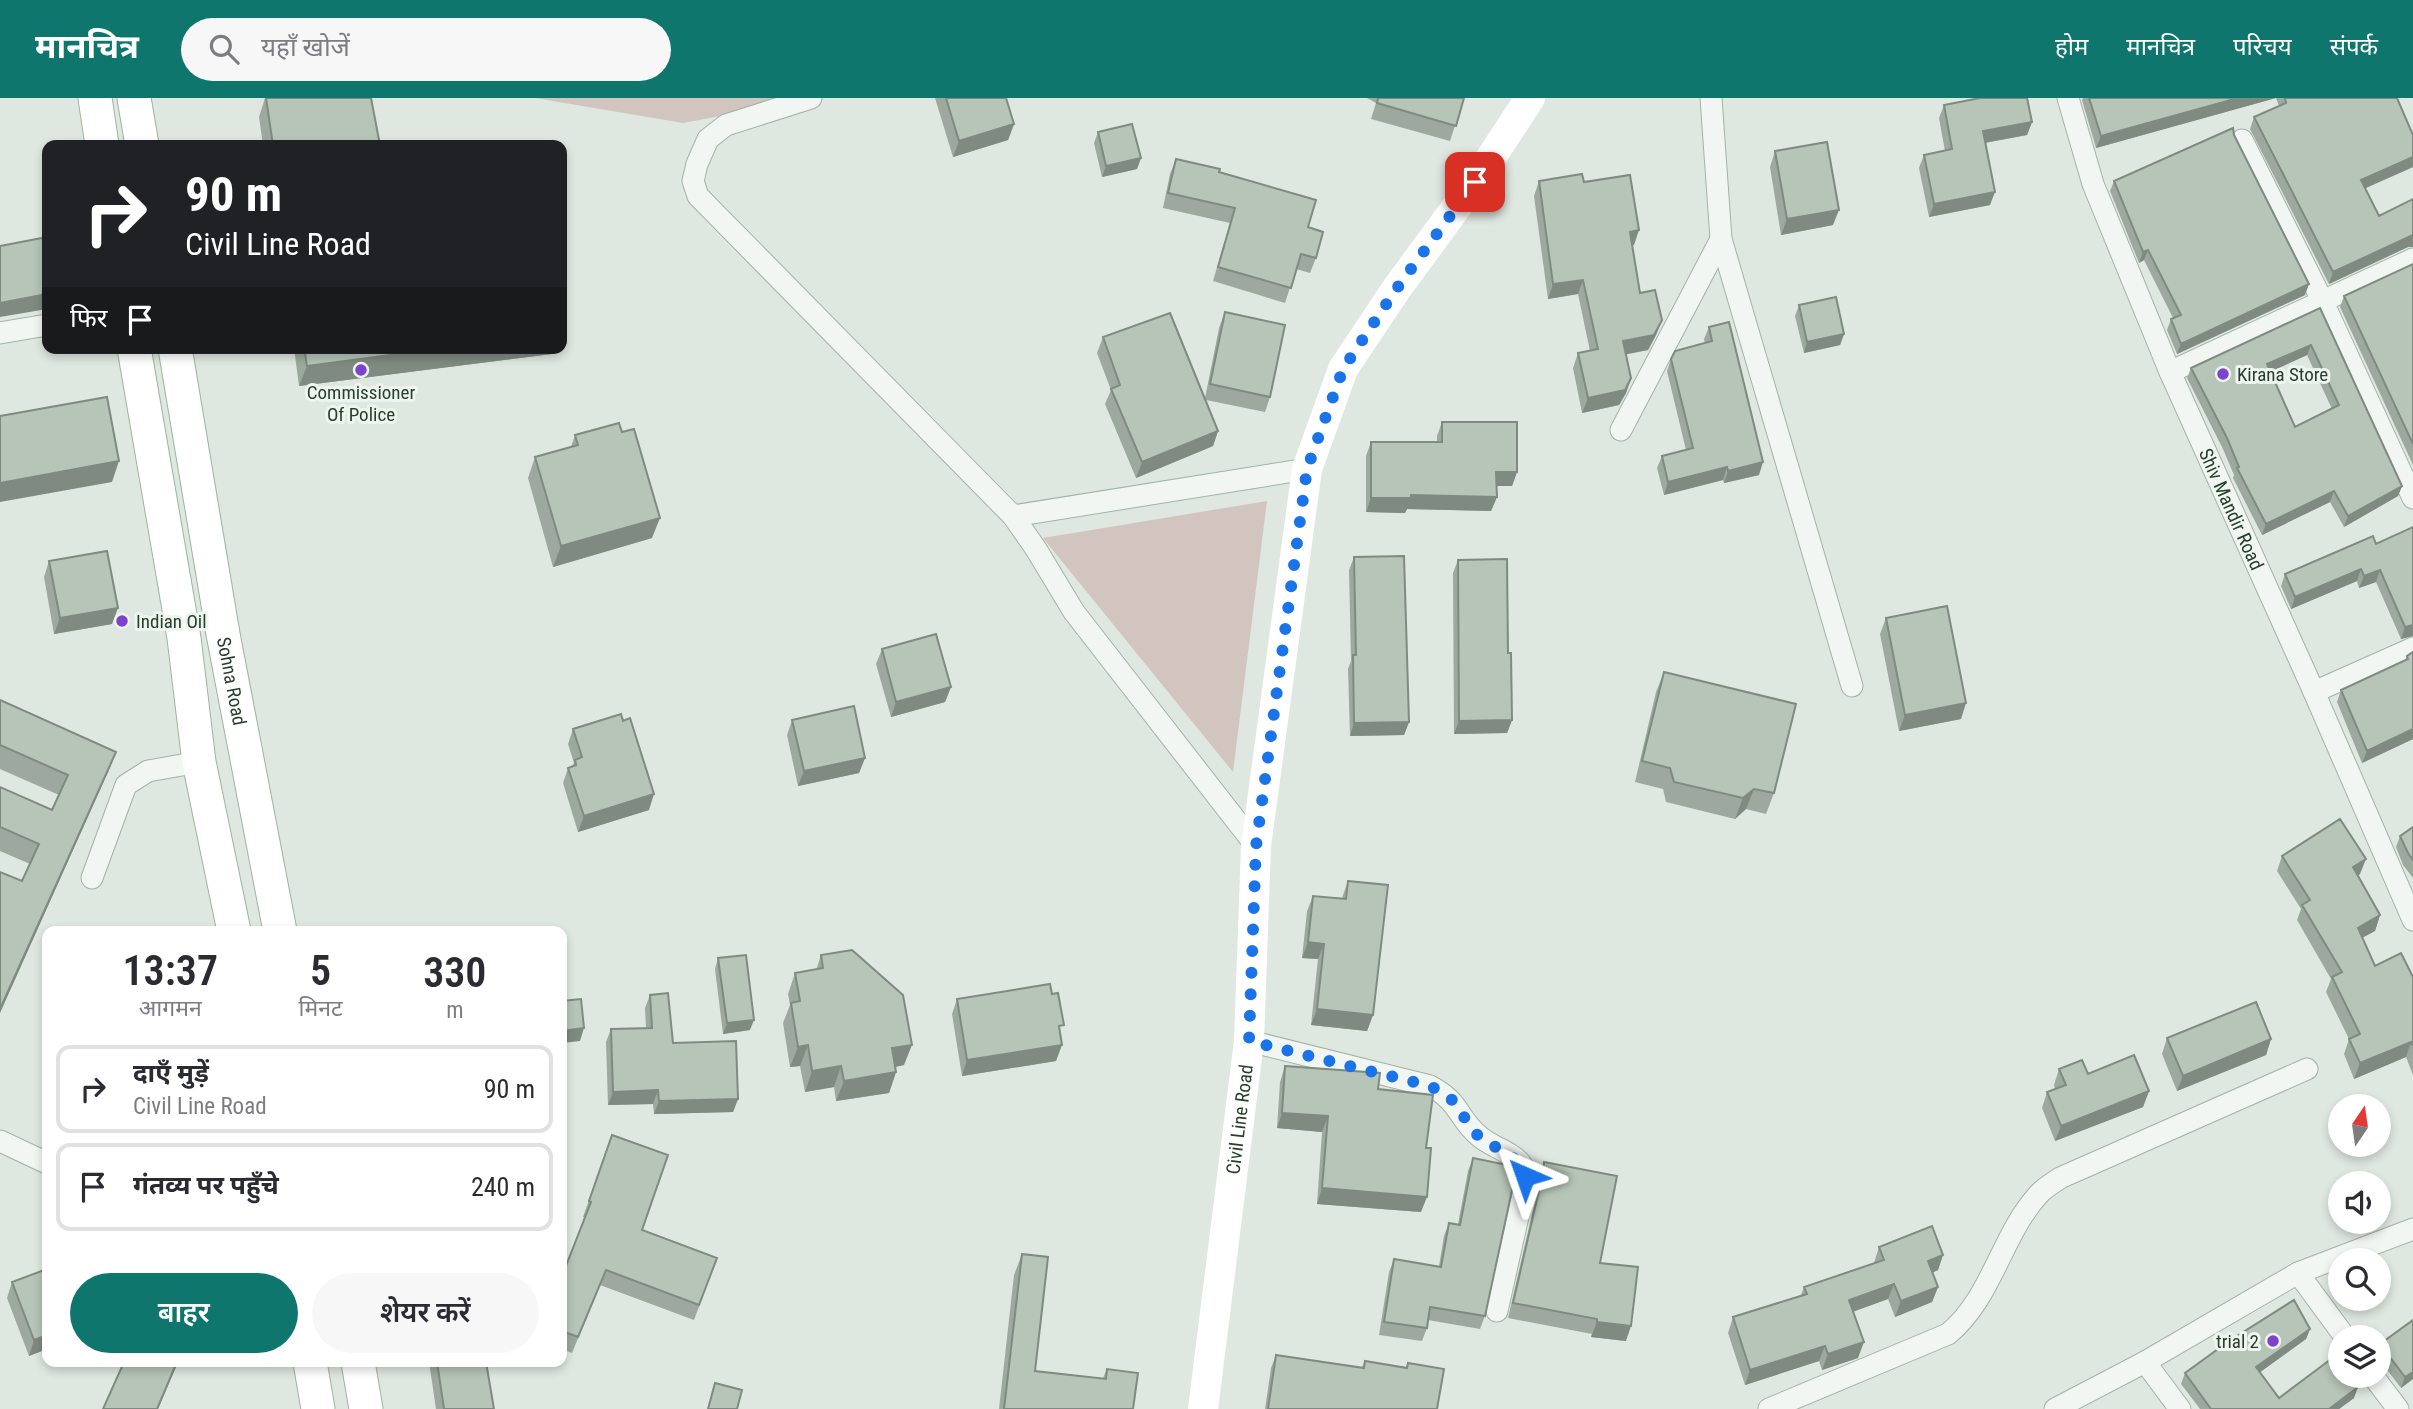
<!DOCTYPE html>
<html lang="hi">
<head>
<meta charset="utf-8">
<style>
	body { margin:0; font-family:"Roboto Condensed","Noto Sans Devanagari",sans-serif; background:#f7f7f7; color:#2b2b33; height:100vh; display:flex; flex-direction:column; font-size:26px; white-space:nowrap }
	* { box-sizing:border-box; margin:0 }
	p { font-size:23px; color:#7c7c81 }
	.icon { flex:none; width:38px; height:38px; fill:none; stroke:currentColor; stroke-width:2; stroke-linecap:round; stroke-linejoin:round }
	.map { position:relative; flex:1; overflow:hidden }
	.drawer { position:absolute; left:42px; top:828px; width:525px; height:441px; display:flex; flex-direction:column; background:#fff; border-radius:14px; box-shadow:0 4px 10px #0003 }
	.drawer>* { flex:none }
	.guide { position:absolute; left:42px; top:42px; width:525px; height:214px; border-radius:14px; box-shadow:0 4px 10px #0003; background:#202124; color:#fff; overflow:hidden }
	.needle { width:46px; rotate:13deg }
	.tools { position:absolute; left:2328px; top:996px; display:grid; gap:14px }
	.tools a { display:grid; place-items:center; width:63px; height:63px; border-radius:50%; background:#fff; box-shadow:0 4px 10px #0003; font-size:35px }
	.pin { position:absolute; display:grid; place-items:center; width:60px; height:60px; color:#fff; margin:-30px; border-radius:14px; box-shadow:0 4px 10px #0006 }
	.me { position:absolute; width:77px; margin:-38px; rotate:317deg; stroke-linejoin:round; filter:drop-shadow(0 0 5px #0008) }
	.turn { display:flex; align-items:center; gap:24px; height:147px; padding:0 28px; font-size:32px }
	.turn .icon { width:91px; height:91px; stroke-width:2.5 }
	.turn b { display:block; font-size:49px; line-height:60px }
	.then { display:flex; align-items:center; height:66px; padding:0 28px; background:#0003; gap:14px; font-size:26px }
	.eta { display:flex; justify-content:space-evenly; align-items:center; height:119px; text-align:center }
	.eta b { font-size:42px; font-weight:600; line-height:49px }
	.button { display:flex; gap:14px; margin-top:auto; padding:14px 28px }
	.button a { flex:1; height:80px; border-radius:42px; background:#0f766e; color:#fff; font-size:28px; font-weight:600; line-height:80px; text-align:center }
	.button a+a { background:#f7f7f7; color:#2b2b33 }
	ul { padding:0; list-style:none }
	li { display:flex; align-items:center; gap:21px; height:88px; margin:0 14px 10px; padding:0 14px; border:4px solid #e1e1e2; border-radius:14px }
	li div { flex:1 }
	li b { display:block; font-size:26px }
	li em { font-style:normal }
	header { display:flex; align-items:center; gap:42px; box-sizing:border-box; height:98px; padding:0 35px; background:#0f766e; color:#fff }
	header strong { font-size:33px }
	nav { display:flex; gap:38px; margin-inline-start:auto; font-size:24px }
	.search { width:490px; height:63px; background:#f7f7f7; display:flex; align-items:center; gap:18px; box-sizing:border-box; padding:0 24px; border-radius:38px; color:#7c7c81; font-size:26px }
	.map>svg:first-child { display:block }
	.green { fill:#d2c5bf }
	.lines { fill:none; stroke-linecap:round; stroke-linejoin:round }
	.street-casing { stroke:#a3b2a6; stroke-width:23 }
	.primary-casing { stroke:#9eb3a1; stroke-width:35 }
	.street { stroke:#f1f6f2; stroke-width:21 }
	.secondary { stroke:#fff; stroke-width:30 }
	.primary { stroke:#fff; stroke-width:33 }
	.wall { fill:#9da99e; fill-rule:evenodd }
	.shaded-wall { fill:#7f8a81 }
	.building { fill:#b6c5b8; stroke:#7f8a81; stroke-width:2; fill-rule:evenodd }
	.route { stroke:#1a73e8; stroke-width:12; stroke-dasharray:0 21.6 }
	.poi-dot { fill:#7c43cd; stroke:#eef5ef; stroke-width:2.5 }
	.labels { text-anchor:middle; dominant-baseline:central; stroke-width:6; stroke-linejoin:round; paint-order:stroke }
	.poi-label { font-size:19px; fill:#273f2c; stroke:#eef5ef; text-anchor:start }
	.street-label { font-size:19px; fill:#273f2c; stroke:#eef5ef }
</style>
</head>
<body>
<header>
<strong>मानचित्र</strong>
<div class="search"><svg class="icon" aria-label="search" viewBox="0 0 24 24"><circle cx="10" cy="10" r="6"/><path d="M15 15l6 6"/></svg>यहाँ खोजें</div>
<nav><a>होम</a><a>मानचित्र</a><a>परिचय</a><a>संपर्क</a></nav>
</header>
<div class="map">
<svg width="2413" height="1311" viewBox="0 0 2413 1311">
	<rect width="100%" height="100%" fill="#dee8e0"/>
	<path class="green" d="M535 0H815L683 25Z
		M1267 403 1233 674 1043 440Z"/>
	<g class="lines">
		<defs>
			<g id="street">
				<path d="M811 0 726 27 708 41 697 66 693 83 698 98 1013 418 1036 451 1074 514 1256 748"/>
				<path d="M1711 0 1721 141 1852 588"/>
				<path id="s1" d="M2068 0 2093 86 2170 274 2314 594 2413 822"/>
				<path d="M2242 42 2323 204 2413 400"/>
				<path d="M0 235 47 227"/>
				<path d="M2170 274 2413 161"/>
				<path d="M1621 332 1721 141"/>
				<path d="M1013 418 1307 371"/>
				<path d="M2314 594 2413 550"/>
				<path d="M92 780 126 687 148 673 199 664"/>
				<path d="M1249 943 1430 988C1461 1004 1457 1020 1479 1038 1491 1049 1511 1053 1521 1066 1526 1072 1525 1079 1525 1087L1497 1213"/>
				<path d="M0 1043 47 1065"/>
				<path d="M2298 1175 2345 1239"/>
				<path d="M2145 1264 2180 1311"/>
				<path d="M2373 1278 2398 1311"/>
				<path d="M1769 1311 1948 1236C1992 1200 2001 1138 2038 1097 2044 1090 2053 1085 2060 1080L2307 971"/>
				<path d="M2055 1311 2145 1264 2298 1175 2413 1131"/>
			</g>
			<g id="primary">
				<path d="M95 0 102 47"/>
				<path d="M134 0 142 47"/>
				<path d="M134 250 184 540 199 664 234 833"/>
				<path id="s3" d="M175 250 223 536 280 833"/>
				<path d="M310 1264 318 1311"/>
				<path d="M358 1264 366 1311"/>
			</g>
		</defs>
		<use href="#street" class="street-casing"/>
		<use href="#primary" class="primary-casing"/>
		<use href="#street" class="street"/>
		<path class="secondary" id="s2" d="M1203 1311 1249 943 1256 748 1307 371 1343 271 1397 190 1475 84 1530 0"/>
		<use href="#primary" class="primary"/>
	</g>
	<path class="wall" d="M265 0H371L380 47H263L259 19Z
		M935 0H1006L1014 26 1008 42 953 59Z
		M1367 0H1464L1450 43 1371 21 1376 5Z
		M2083 0H2397L2413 37V69L2365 90 2379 118 2413 101V149H2408L2329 186 2250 31 2254 19 2279 8 2276 0 2096 50 2082 2Z
		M1944 7 2032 24 2027 37 1985 45 1990 107 1929 119 1919 70 1924 57 1945 53 1939 20Z
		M1098 34 1141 60 1137 71 1102 79 1094 45Z
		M2234 37 2305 197 2177 256 2167 232 2171 221 2173 220 2144 162 2139 165 2110 93 2114 83Z
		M1775 53 1833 127 1781 137 1770 69Z
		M1176 61 1219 74 1308 129 1316 160 1310 175 1296 171 1285 205 1213 183 1230 125 1163 110 1170 76Z
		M1539 83 1584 84 1634 147H1632L1640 195 1662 222 1656 237 1648 252 1626 256 1631 280 1626 295 1619 307 1582 315 1573 270 1578 255 1590 253 1578 196 1548 201 1534 98Z
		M2413 166V367L2340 209 2344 198Z
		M1799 207 1844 236 1840 247 1804 255 1795 218Z
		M2320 210 2402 388 2398 398 2344 429 2330 404 2262 437 2233 380 2234 377 2223 351 2187 280 2191 270ZM2307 257 2332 311 2295 329 2270 274Z
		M1225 214 1270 299 1265 314 1206 302 1218 333 1213 348 1136 380 1105 306 1111 292 1097 255 1103 239 1205 300 1219 230Z
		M1709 229 1759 377 1724 385 1723 382 1664 397 1657 370 1662 358 1686 352 1667 273 1671 261 1705 245 1704 241Z
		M294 250H554L552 256 299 288Z
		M1442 324 1517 374 1512 388H1497V399L1491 413 1407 411 1405 415 1366 414V358L1371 344H1437V338Z
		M575 337 652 440 553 469 528 380 535 359 571 349Z
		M2376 446 2413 538 2401 541 2376 484 2359 490 2357 483 2291 511 2281 488 2285 476Z
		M1354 459 1409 624 1404 637 1350 638 1348 571 1351 563 1349 472Z
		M1458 462 1508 555 1512 622 1507 635 1454 636 1453 475Z
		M49 463 112 526 54 536 44 479Z
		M1886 520 1961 621 1899 633 1880 536Z
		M882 551 951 589 945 604 891 619 876 566Z
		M2413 554V641L2362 665 2337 604 2341 592 2405 563 2407 558Z
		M1664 574 1774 695 1766 716 1746 711 1735 721 1666 704 1663 691 1635 684 1656 594Z
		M0 602 116 654 108 674 30 766 0 753V689L52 712 59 697 0 671Z
		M792 622 865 660 859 675 798 688 787 637Z
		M573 631 649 712 578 734 563 685 568 670 572 669 574 665 568 646Z
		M2413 729V780L2403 767 2396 749 2400 738Z
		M2282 758 2360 776 2357 778 2380 817 2375 833 2362 840 2375 868 2413 879V977L2406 959 2354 981 2344 956 2349 941 2326 894 2331 881 2297 822 2301 811 2277 773Z
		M1348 783 1373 917 1367 933 1311 927 1318 861 1302 860 1307 813 1313 798 1342 800Z
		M821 857 904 967 895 969 896 974 889 995 836 1003 834 989 805 994 800 968 790 969 783 925 790 907 788 896 795 875 816 872Z
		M718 860 750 932 723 936 715 871Z
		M1052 896 1060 936 1056 963 962 978 952 916 957 901Z
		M650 897 673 945 738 1001 733 1014 654 1016 653 1006 608 1007 606 944 611 931 646 930 645 910Z
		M2167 940 2271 941 2266 957 2177 993 2162 956Z
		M1285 968 1378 991 1426 1050 1421 1114 1317 1106 1322 1034 1277 1030 1280 984Z
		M2059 971 2088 976 2149 993 2143 1009 2055 1043 2042 1010 2047 994 2055 991 2054 987Z
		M612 1037 642 1132 717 1160 694 1222 600 1187 572 1255 562 1251V1178L585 1120 583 1119Z
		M1473 1060 1485 1218 1480 1231 1428 1222 1427 1230 1422 1243 1379 1237 1389 1174 1394 1161 1439 1168 1444 1138 1449 1125 1458 1126 1468 1073Z
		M1544 1064 1600 1165 1626 1243 1591 1239 1592 1236 1508 1220 1538 1090V1078Z
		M1879 1149 1943 1157 1938 1172 1932 1175 1938 1189 1932 1204 1895 1219 1888 1201 1853 1214 1858 1260 1822 1272 1819 1263 1745 1287 1728 1235 1733 1219 1801 1197 1804 1189 1874 1165Z
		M1022 1156 1035 1273 1103 1280 1107 1271 1133 1311H999L1014 1177Z
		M12 1184 47 1251 29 1258 7 1200Z
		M2413 1222V1281L2401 1290 2378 1260V1250L2380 1246Z
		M2310 1231 2306 1241 2260 1274 2279 1300H2354L2339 1311H2200L2181 1286 2185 1275Z
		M1276 1257 1362 1269 1365 1263 1406 1269 1408 1265 1437 1311H1265L1271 1270Z
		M429 1264H486L494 1311H436Z"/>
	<path class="shaded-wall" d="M2238 0H2276L2096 50 2101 38Z
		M2032 24 2027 37 1978 46 1983 33Z
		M1014 26 1008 42 953 59 959 43Z
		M2413 59V69L2357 94 2361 82Z
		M1141 60 1137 71 1102 79 1106 68Z
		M1995 94 1990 107 1929 119 1934 106Z
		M1839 112 1833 127 1781 137 1787 121Z
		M1639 132 1634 147 1625 148 1630 134Z
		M2413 137V149H2408L2329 186 2333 174Z
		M2148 152 2144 162 2139 165 2143 154Z
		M1583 182 1578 196 1548 201 1553 186Z
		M2309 186 2305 197 2177 256 2181 246Z
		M47 196V211L0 219V205Z
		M1662 222 1656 237 1648 252 1618 258 1623 243Z
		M1844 236 1840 247 1804 255 1807 244Z
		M2311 247 2307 257 2263 277 2267 266Z
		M443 250H554L552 256 299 288 307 268Z
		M1631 280 1626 295 1619 307 1582 315 1588 300Z
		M1218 333 1213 348 1136 380 1142 364Z
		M119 363 112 384 0 404V385Z
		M1763 364 1759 377 1724 385 1728 373Z
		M1727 369 1723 382 1664 397 1668 384Z
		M1496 374H1517L1512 388H1491Z
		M2402 388 2398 398 2344 429 2348 418Z
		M2334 393 2330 404 2262 437 2266 426Z
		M1411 397 1497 399 1491 413 1407 411 1405 415 1366 414 1371 400Z
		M660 420 652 440 553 469 561 448Z
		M2361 471 2357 483 2291 511 2295 499Z
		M2380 472 2376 484 2359 490 2364 478Z
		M118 510 112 526 54 536 60 520Z
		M2413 527V538L2401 541 2405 529Z
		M951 589 945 604 891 619 896 604Z
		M1966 605 1961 621 1899 633 1905 617Z
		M1512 622 1507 635 1454 636 1459 623Z
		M1409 624 1404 637 1350 638 1354 625Z
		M2413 631V641L2362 665 2367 653Z
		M116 654 108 674 0 915V911Z
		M865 660 859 675 798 688 804 673Z
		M1754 691 1746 711 1735 721 1743 700Z
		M654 696 649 712 578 734 584 718Z
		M2366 761 2360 776 2347 784 2353 769Z
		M2380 817 2375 833 2352 845 2358 830Z
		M1308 844 1324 846 1318 861 1302 860Z
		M1317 911 1373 917 1367 933 1311 927Z
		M754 922 750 932 723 936 727 925Z
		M584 930 580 943 562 945V933Z
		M2271 941 2266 957 2177 993 2183 978Z
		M2411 944 2406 959 2354 981 2360 965Z
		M808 947 800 968 790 969 798 949Z
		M912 947 904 967 885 971 892 950Z
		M1062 947 1056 963 962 978 967 962Z
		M841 968 834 989 805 994 812 973Z
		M896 974 889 995 836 1003 844 983Z
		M658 992 653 1006 608 1007 613 994Z
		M2149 993 2143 1009 2055 1043 2061 1028Z
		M738 1001 733 1014 654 1016 659 1003Z
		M1282 1015 1328 1018 1322 1034 1277 1030Z
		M1322 1090 1427 1099 1421 1114 1317 1106Z
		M1943 1157 1938 1172 1922 1179 1928 1163Z
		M1894 1186 1888 1201 1843 1217 1849 1202Z
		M1938 1189 1932 1204 1895 1219 1901 1203Z
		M1597 1224 1631 1228 1626 1243 1591 1239Z
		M2310 1231 2306 1241 2252 1280 2256 1269Z
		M47 1237V1251L29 1258 34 1242Z
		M1864 1244 1858 1260 1822 1272 1828 1256Z
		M1825 1248 1819 1263 1745 1287 1750 1272Z
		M177 1264H178L158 1311H157Z
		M2413 1274V1281L2401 1290 2405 1279Z
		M2358 1289 2354 1300 2339 1311H2329Z"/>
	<path class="building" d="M266 0H371L380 47H273Z
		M946 0H1006L1014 26 959 43Z
		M1378 0H1464L1456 28 1377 5Z
		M1980 0H2027L2032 24 1983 33 1995 94 1934 106 1924 57 1952 51 1944 7Z
		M2089 0H2238L2101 38Z
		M2285 0H2397L2413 37V59L2361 82 2379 118 2413 101V137L2333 174 2254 19 2286 5Z
		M1132 26 1141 60 1106 68 1098 34Z
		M2233 30 2234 37 2309 186 2181 246 2171 221 2181 217 2148 152 2143 154 2114 83Z
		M1827 44 1839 112 1787 121 1775 53Z
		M1176 61 1220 71 1219 74 1316 102 1308 129 1323 134 1316 160 1301 156 1291 190 1218 169 1235 110 1168 95Z
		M1582 76 1584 84 1630 77 1639 132 1630 134 1640 195 1655 192 1662 222 1654 237 1623 243 1631 280 1625 292 1588 300 1578 255 1598 251 1583 182 1553 186 1539 83Z
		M47 139V196L0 205V148Z
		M2413 166V346L2344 198Z
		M1836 199 1844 236 1807 244 1799 207Z
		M2320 210 2402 388 2348 418 2334 393 2266 426 2237 370 2239 369 2227 340 2191 270ZM2311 247 2339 307 2295 329 2267 266Z
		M1225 214 1285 227 1270 299 1210 286Z
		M1170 215 1218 333 1142 364 1111 291 1120 287 1103 239Z
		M1729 224 1763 364 1728 373 1727 369 1668 384 1662 358 1693 350 1671 261 1675 253 1712 243 1709 229Z
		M304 250H443L307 268Z
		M107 299 119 363 0 385V318Z
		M1442 324H1517V374H1496L1497 399 1411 397V400H1371V344H1442Z
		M619 325 622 334 634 331 660 420 561 448 535 359 578 347 575 337Z
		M2413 429V527L2405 529 2380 472 2364 478 2361 471 2295 499 2285 476 2373 438 2376 446Z
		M107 453 118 510 60 520 49 463Z
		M1404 458 1409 624 1354 625 1353 557H1356L1354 459Z
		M1507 461 1508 555H1511L1512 622 1459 623 1458 462Z
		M1947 508 1966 605 1905 617 1886 520Z
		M936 536 951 589 896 604 882 551Z
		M2413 554V631L2367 653 2341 592 2408 561 2407 558Z
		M1664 574 1796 606 1774 695 1754 691 1743 700 1674 684 1670 670 1642 663Z
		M0 602 116 654 0 911V774L22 783 39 746 0 729V689L52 712 68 677 0 647Z
		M854 608 865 660 804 673 792 622Z
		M621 616 623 623 630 620 654 696 584 718 568 670 576 667 575 662 582 659 573 631Z
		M2340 721 2366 761 2353 769 2380 817 2358 830 2375 868 2401 855 2413 879V948L2411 944 2360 965 2349 941 2360 936 2332 879 2342 874 2302 807 2310 802 2282 758Z
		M2413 729V762L2408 755 2400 738Z
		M1348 783 1388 787 1373 917 1317 911 1324 846 1308 844 1313 798 1346 801Z
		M852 852 903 897 912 947 892 950 896 974 844 983 841 968 812 973 808 947 798 949 791 905 800 903 795 875 823 870 821 857Z
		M746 857 754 922 727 925 718 860Z
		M1050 886 1052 896 1058 895 1064 927 1059 928 1062 947 967 962 957 901Z
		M668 895 673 945 736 943 738 1001 659 1003 658 992 613 994 611 931 652 930 650 897Z
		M581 901 584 930 562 933V903Z
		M2256 904 2271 941 2183 978 2167 940Z
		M2134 957 2149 993 2061 1028 2047 994 2066 987 2059 971 2082 962 2088 976Z
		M1285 968 1380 975 1378 991 1433 997 1426 1050H1431L1427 1099 1322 1090 1328 1018 1282 1015Z
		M612 1037 668 1057 642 1132 717 1160 699 1207 606 1172 578 1239 562 1233V1178L591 1104 589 1103Z
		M1473 1060 1517 1069 1485 1218 1430 1209 1427 1230 1384 1224 1394 1161 1441 1169 1449 1125 1460 1127Z
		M1544 1064 1617 1078 1600 1165 1638 1169 1631 1228 1597 1224V1221L1513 1205 1543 1075Z
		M1932 1128 1943 1157 1928 1163 1938 1189 1901 1203 1894 1186 1849 1202 1864 1244 1828 1256 1825 1248 1750 1272 1733 1219 1807 1196 1804 1189 1884 1162 1879 1149Z
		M1022 1156 1048 1159 1035 1273 1106 1281 1107 1271 1138 1275 1133 1311H1004Z
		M47 1171V1237L34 1242 12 1184Z
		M2294 1202 2310 1231 2256 1269 2279 1300 2335 1258 2340 1264V1278H2350L2358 1289 2329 1311H2211L2185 1275 2229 1243Z
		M2413 1222V1274L2405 1279 2380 1246Z
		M1276 1257 1364 1270 1365 1263 1407 1270 1408 1265 1444 1271 1437 1311H1268Z
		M124 1264H177L157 1311H103Z
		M437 1264H486L494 1311H444Z
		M715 1285 742 1292 737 1311H708Z"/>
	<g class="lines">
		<path class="route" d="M1475 84 1397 190 1343 271 1307 371 1256 748 1249 943 1430 988C1438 992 1446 996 1453 1003 1463 1014 1468 1030 1480 1039 1496 1052 1519 1056 1525 1078"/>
	</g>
	<g class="poi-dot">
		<circle cx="361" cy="272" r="7"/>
		<circle cx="2223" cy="276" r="7"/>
		<circle cx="122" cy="523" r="7"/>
		<circle cx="2273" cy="1243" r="7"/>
	</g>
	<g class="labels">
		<g class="poi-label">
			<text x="2237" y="276">Kirana Store</text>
			<text x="361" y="294" text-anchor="middle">Commissioner<tspan x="361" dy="22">Of Police</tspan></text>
			<text x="136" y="523">Indian Oil</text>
			<text x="2259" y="1243" text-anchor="end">trial 2</text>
		</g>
		<g class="street-label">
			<text stroke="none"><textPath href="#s1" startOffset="443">Shiv Mandir Road</textPath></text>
			<text stroke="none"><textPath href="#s3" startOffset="338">Sohna Road</textPath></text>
			<text stroke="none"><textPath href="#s2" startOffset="292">Civil Line Road</textPath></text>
		</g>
	</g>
</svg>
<div class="tools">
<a><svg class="needle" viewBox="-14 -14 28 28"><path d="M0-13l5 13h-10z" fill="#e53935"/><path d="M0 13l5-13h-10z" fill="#7c7c81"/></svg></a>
<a><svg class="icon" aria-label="sound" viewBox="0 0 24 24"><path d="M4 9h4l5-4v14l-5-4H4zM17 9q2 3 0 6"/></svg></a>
<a><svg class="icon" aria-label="search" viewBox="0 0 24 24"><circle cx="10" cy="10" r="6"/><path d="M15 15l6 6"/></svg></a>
<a><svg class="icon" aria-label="layers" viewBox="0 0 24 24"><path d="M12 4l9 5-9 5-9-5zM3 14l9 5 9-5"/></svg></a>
</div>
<div class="pin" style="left:1475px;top:84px;background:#d93025"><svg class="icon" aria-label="arrive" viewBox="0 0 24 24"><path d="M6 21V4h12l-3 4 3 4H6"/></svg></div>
<svg class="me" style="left:1525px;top:1078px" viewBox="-20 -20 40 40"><path d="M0-17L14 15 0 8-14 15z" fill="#1a73e8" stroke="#fff" stroke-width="4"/></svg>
<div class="guide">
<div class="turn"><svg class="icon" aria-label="right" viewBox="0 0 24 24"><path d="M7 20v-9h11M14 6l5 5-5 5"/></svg><div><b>90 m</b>Civil Line Road</div></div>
<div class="then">फिर<svg class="icon" aria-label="arrive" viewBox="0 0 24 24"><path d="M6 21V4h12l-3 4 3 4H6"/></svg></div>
</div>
<section class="drawer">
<div class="eta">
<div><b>13:37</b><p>आगमन</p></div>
<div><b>5</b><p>मिनट</p></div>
<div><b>330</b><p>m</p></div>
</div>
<ul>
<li><svg class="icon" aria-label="right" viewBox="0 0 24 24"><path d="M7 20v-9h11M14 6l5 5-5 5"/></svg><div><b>दाएँ मुड़ें</b><p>Civil Line Road</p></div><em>90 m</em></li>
<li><svg class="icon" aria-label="arrive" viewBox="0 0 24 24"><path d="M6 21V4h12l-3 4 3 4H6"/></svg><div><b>गंतव्य पर पहुँचे</b></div><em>240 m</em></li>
</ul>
<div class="button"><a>बाहर</a><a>शेयर करें</a></div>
</section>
</div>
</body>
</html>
